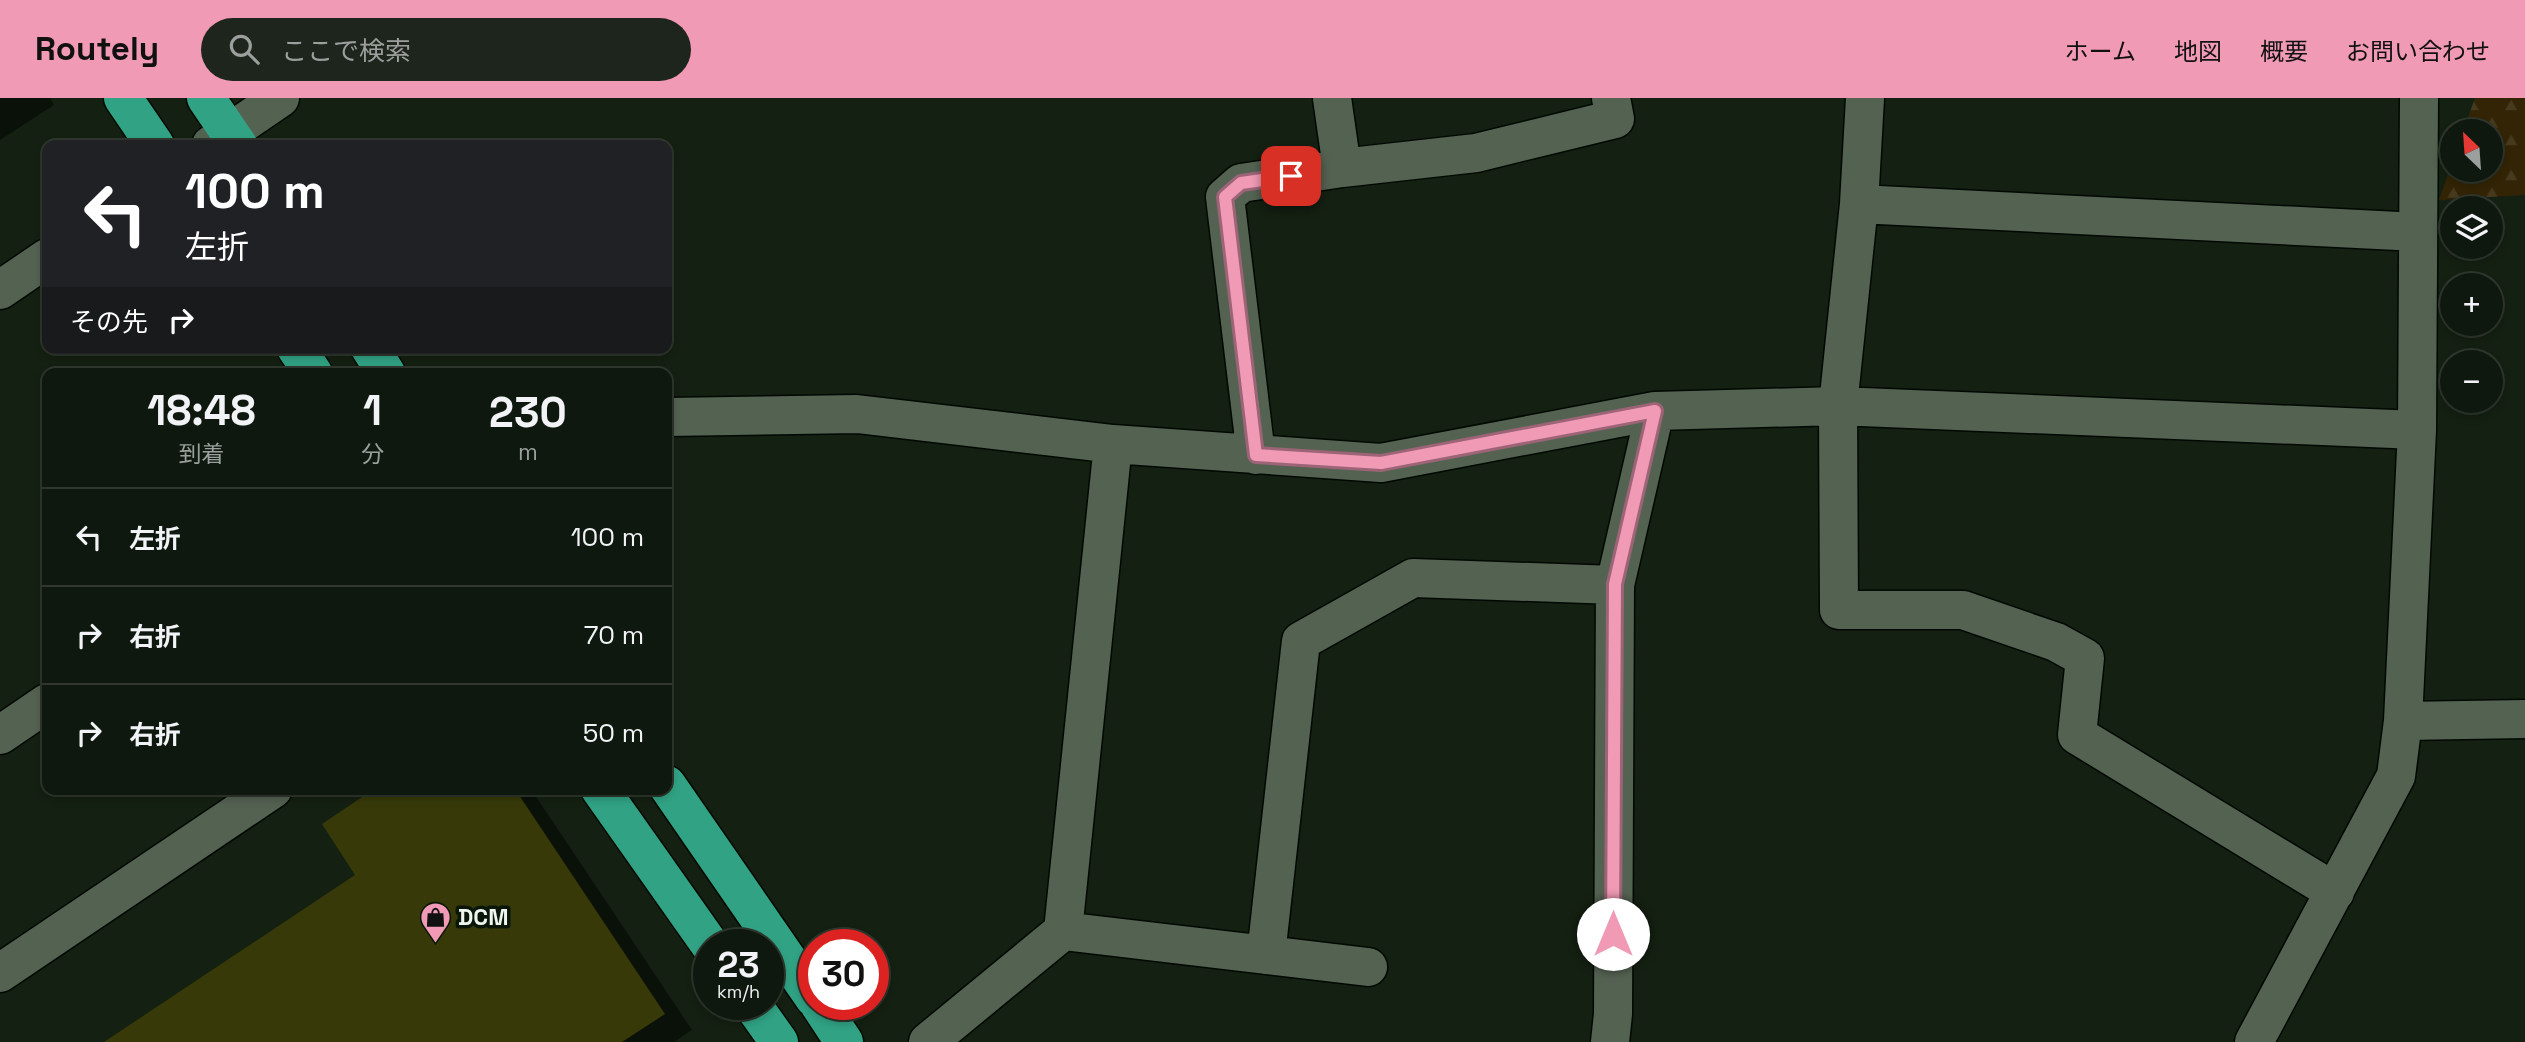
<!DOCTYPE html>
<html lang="ja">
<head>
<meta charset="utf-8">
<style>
	body { margin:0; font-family:"Space Grotesk","Noto Sans JP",sans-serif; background:#1d251c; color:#f1f3f6; height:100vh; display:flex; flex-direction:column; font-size:26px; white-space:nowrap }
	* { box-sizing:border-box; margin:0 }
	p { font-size:23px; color:#9ba09e }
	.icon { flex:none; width:38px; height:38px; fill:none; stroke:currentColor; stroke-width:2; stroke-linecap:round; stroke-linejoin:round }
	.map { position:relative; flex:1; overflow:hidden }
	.drawer { position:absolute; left:42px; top:270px; width:630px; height:427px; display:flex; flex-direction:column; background:#0f180e; border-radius:14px; box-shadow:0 4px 10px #0003,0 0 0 2px #2f372e }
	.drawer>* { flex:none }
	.hud { position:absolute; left:42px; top:42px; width:630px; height:214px; border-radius:14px; box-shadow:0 4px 10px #0003,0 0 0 2px #2f372e; background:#202124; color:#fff; overflow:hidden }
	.needle { width:46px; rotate:335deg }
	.buttons { position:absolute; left:2440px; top:21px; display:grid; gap:14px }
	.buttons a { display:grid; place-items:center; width:63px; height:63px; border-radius:50%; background:#0f180e; box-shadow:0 4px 10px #0003,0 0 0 2px #2f372e; font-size:35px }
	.speed { position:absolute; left:693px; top:831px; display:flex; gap:14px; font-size:35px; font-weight:700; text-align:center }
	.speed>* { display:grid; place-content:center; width:91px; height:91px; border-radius:50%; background:#0f180e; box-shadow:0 4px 10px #0003,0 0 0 2px #2f372e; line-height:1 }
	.speed small { font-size:18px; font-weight:400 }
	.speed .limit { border:10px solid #d22; background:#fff; color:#111 }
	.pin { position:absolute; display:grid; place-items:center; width:60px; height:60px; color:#fff; margin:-30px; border-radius:14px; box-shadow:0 4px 10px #0006 }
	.me { position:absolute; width:77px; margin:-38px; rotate:0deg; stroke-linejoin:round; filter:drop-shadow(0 0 5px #0008) }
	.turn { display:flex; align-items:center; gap:24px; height:147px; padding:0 28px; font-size:32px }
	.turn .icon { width:91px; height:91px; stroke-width:2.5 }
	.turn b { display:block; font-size:49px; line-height:60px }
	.then { display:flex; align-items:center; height:66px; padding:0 28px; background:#0003; gap:14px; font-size:26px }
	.eta { display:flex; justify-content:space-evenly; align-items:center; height:119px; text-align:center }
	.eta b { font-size:42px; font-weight:700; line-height:49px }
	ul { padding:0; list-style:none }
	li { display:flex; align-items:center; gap:21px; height:98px; padding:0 28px; border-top:2px solid #2f372e }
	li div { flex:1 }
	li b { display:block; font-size:26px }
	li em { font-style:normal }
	header { display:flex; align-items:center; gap:42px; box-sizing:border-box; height:98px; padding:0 35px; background:#f09ab5; color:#111 }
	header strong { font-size:33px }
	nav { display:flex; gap:38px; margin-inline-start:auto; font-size:24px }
	.search { width:490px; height:63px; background:#1d251c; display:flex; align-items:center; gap:18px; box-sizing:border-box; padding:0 24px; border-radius:38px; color:#9ba09e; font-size:26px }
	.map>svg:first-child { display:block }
	.forest { fill:url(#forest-firs) }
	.shadow { fill:#0007 }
	.building { fill:#373a08 }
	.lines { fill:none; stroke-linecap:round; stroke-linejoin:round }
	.minor-casing { stroke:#020902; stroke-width:41 }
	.highway-casing { stroke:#020902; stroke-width:41 }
	.minor { stroke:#546252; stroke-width:38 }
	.highway { stroke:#31a384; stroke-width:38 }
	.route-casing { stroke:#9c6476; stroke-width:18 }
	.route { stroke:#f09ab5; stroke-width:12 }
	.labels { text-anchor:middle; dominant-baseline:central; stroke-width:7; stroke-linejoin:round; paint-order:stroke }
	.poi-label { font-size:23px; font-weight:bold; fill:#eef6ed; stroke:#0b160a; text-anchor:start }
</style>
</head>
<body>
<header>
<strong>Routely</strong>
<div class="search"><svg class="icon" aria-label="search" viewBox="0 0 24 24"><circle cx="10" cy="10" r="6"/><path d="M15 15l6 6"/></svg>ここで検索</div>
<nav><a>ホーム</a><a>地図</a><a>概要</a><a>お問い合わせ</a></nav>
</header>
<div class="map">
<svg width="2525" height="944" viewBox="0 0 2525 944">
	<defs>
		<pattern id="forest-firs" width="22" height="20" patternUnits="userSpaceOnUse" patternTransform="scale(1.75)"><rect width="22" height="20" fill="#322405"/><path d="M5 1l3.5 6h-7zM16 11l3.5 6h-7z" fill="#463a1e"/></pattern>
	</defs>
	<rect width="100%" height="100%" fill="#142012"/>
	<path class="forest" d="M2475 0H2525V97L2439 102 2452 65V72H2490V33H2463Z"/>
	<path class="shadow" d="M0 0H50L54 7 0 42Z
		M377 691H531L692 932 674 944H107L358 778Z"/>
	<path class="building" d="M374 691H515L665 916 622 944H104L355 777 322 726Z"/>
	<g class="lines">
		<defs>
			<path id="minor" d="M1865 0 1859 106 1838 308 1839 512H1963L2056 544 2085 560 2077 637 2335 794
				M2419 0 2417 332 2403 623 2525 621
				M211 47 280 0
				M1342 70 1476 55 1615 21 1611 0
				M1859 106 2418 134
				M0 192 47 160
				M667 319 857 316 1113 346 1381 365 1655 313 1838 308 2417 332
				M1256 357 1225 99 1241 85 1342 70 1332 0
				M0 637 47 605
				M1063 833 1368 869
				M1266 857 1301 543 1413 480 1615 487
				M0 875 273 691
				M928 944 1063 833 1113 346
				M1610 944 1613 916 1615 487 1655 313
				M2254 944 2396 678 2403 623"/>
			<path id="highway" d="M123 0 155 47
				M206 0 238 47
				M296 250 313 275
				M370 250 386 275
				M667 687 814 900
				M600 691 710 847
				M752 906 779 944
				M819 906 844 944"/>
		</defs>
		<use href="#minor" class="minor-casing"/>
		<use href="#highway" class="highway-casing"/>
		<use href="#minor" class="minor"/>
		<use href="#highway" class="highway"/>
	</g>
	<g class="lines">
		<defs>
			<path id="route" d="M1291 78 1241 85 1225 99 1256 357 1381 365 1655 313 1615 486 1613 836"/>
		</defs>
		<use href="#route" class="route-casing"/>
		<use href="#route" class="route"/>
	</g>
	<defs>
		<symbol id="shop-pin" viewBox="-11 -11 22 30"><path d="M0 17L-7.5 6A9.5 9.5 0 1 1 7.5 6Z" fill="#f09ab5" stroke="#0b160a"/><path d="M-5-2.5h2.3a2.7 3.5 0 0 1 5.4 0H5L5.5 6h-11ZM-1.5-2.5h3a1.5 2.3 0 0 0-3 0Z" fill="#111"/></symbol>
	</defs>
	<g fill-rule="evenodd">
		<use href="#shop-pin" x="418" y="802" width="35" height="47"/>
	</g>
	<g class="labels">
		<g class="poi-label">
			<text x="458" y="819">DCM</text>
		</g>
	</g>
</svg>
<div class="buttons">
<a><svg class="needle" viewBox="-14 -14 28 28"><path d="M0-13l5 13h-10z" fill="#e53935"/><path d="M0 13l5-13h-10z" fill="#9ba09e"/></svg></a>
<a><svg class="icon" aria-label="layers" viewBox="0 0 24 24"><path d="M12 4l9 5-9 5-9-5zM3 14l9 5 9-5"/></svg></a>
<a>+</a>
<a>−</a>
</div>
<div class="speed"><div>23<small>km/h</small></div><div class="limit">30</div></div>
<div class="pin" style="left:1291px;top:78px;background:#d93025"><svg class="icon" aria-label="arrive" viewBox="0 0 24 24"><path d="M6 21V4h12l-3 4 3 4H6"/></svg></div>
<svg class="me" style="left:1613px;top:836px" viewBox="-20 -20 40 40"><circle r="19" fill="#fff"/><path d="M0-13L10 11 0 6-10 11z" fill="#f09ab5"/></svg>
<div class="hud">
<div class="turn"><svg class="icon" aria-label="left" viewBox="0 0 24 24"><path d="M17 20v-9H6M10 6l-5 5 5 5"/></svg><div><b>100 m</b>左折</div></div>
<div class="then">その先<svg class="icon" aria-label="right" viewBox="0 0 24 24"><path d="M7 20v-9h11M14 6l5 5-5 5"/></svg></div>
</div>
<section class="drawer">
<div class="eta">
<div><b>18:48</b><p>到着</p></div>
<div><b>1</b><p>分</p></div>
<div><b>230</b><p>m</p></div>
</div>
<ul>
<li><svg class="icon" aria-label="left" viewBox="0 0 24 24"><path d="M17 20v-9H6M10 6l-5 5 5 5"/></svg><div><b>左折</b></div><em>100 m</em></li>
<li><svg class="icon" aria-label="right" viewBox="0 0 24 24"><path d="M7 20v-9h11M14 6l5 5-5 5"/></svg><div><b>右折</b></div><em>70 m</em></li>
<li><svg class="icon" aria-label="right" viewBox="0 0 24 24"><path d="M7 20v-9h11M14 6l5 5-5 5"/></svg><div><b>右折</b></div><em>50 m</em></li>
</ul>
</section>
</div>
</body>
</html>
